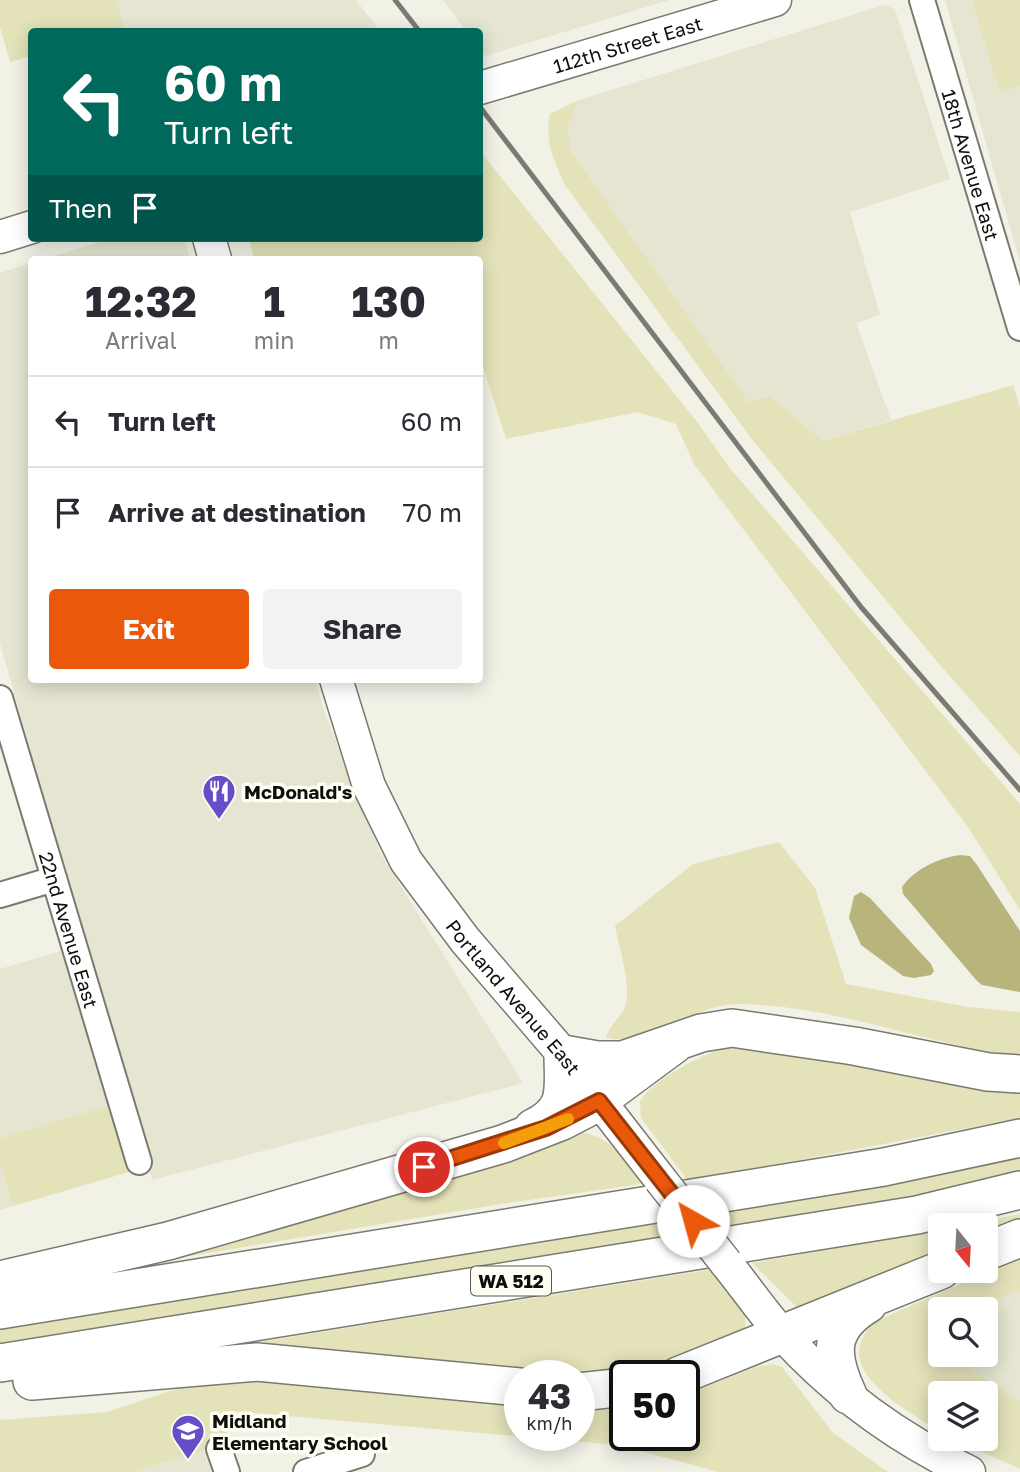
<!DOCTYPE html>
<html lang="en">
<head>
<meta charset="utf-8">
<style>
	body { margin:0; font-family:"Golos Text",sans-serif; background:#f2f2f3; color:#2b2b33; height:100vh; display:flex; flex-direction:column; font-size:26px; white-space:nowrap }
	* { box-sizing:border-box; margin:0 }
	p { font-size:23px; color:#7c7c81 }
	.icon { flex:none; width:38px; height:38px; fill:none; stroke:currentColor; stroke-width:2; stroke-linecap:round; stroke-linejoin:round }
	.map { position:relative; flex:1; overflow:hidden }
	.sheet { position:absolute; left:28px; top:256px; width:455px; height:427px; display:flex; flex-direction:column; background:#fff; border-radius:7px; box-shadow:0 4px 18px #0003 }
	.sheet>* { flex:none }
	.hud { position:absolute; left:28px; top:28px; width:455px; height:214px; border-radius:7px; box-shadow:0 4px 18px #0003; background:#00695c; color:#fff; overflow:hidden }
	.needle { width:46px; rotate:162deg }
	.fabs { position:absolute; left:928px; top:1213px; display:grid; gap:14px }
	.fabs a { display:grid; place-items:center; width:70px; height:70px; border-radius:7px; background:#fff; box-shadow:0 4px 18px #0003; font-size:35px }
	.speed { position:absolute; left:504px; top:1360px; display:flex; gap:14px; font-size:35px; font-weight:700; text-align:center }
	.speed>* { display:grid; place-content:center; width:91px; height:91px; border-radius:50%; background:#fff; box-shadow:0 4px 18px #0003; line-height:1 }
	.speed small { font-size:18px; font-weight:400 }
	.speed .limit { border:4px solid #111; border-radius:10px; background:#fff; color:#111 }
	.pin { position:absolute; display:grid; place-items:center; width:60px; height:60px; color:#fff; margin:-30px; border:4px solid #fff; border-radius:50%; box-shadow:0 2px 7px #0007 }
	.me { position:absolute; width:77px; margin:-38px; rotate:322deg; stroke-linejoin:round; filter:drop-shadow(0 0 5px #0008) }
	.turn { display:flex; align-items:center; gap:24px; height:147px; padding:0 21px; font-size:32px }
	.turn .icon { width:91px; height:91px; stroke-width:2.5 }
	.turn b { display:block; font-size:49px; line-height:60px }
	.then { display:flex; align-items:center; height:66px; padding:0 21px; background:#0003; gap:14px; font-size:26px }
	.eta { display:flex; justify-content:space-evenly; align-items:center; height:119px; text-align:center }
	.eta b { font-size:42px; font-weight:700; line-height:49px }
	.primary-button { display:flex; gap:14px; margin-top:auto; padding:14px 21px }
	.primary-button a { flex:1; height:80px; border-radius:7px; background:#ea580c; color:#fff; font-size:28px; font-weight:700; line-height:80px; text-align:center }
	.primary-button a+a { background:#f2f2f3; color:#2b2b33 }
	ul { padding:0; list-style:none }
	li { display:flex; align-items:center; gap:21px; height:91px; padding:0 21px; border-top:2px solid #e1e1e2 }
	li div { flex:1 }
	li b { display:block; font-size:26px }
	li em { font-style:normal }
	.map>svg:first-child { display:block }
	.built { fill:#e5e5d2 }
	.green { fill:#e3e2b9 }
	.water { fill:#b7b57c }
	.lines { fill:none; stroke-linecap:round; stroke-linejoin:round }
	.minor-casing { stroke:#7a7a70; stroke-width:28 }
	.major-casing { stroke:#7a7a70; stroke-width:35 }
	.highway-casing { stroke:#7a7a70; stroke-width:40 }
	.minor { stroke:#fff; stroke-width:24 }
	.major { stroke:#fff; stroke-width:32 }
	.highway { stroke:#fff; stroke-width:37 }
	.rail { stroke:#7b7b73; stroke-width:5 }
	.major-bridge-casing { stroke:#7a7a70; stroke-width:35; stroke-linecap:butt }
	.major-bridge { stroke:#fff; stroke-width:32 }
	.route-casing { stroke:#983908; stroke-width:18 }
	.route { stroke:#ea580c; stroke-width:12 }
	.slow { stroke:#f59e0b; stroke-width:12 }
	.labels { text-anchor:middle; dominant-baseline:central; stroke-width:7; stroke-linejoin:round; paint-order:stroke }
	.shield { fill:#fefef3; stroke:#565650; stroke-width:2 }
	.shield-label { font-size:18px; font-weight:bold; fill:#0e0e0a }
	.street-label { font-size:19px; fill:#0e0e0a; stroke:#fefef3 }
	.poi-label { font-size:19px; font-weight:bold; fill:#0e0e0a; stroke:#fefef3; text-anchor:start }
</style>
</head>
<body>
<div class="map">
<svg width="1020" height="1472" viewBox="0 0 1020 1472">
	<rect width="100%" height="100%" fill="#f1f1e6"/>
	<path class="built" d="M116 0H356L380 31H126Z
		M443 0H669L485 56 480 49V32L466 31Z
		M945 0H1020V262Z
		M884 5 895 9 950 179 850 212 880 315 856 323 891 420 821 441 770 396 749 402 570 150 568 126 579 100Z
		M113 238 184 239 190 259H44Z
		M31 263 32 679H315L325 714 381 854 523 1083 152 1180 0 643V273Z
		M64 950 110 1105 0 1138V969Z
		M0 1163 13 1206 0 1210Z
		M1020 1289V1401L962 1364 957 1355 985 1354V1309H977Z
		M204 1450 211 1472H133Z"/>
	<path class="green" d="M0 0H116L125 29 32 32 31 56 10 62 0 27Z
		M972 0H1020V86L1000 92Z
		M579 100 568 126 570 150 749 402 770 396 822 441 1013 385 1020 408V756L940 665 754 442 565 185C554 161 544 141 550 114Z
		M480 151 698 423 729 467 1020 804V910L968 827 694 464 676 424 638 412 506 439 480 357V259H254L249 238H480Z
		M779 842 815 888 846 984 968 1007 1020 1012V1057C927 1044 836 1006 742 1004 692 1002 645 1051 606 1037 610 1024 623 1015 626 1004 631 981 619 949 615 926L693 864Z
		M724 1048H743L1020 1085V1118L688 1181 641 1118 640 1102C652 1080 701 1055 724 1048Z
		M110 1105 129 1172 13 1206 0 1163V1138Z
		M575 1132C609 1133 626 1160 648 1183L501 1204 142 1264Z
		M1020 1154V1177L955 1192 726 1232 713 1212Z
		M1020 1214V1230L985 1244V1225H962Z
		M676 1218 691 1236 0 1346V1325Z
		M940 1230V1262L799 1309 752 1263Z
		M1020 1258V1289L977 1309H940V1354L957 1355 962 1364 1020 1401V1469L954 1439 985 1438V1393H940V1432C906 1409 824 1368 876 1321Z
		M720 1268 745 1310V1331L698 1358 635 1375 520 1376 217 1349Z
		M772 1364 782 1367 833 1433 888 1472H719L618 1445 230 1411 234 1427 204 1450 133 1472H0V1420L107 1412 197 1382 280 1379 520 1405V1435H579V1411L625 1409V1435H684V1395L756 1367Z"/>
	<path class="water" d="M960 855 970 856 977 865 1020 931V992L982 985 977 981 903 894 902 887C915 869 938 858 960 855Z
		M861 892 870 898 931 964 934 971 931 975 914 978 903 976 861 945 849 918 854 896Z"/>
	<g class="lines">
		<defs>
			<g id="minor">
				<path id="s1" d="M922 0 1020 328"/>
				<path id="s2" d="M0 698 139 1162"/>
				<path d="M0 895 54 879"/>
				<path d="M219 1449 227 1472"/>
				<path d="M306 1472 362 1454"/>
			</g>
			<g id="major">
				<path id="s3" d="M480 88 775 0"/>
				<path d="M0 237 32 227"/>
				<path d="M209 238 215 259"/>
				<path id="s4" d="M336 679 369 786 406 861 465 940 563 1054 660 1179"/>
				<path d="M726 1263C745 1286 762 1312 783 1335 835 1392 899 1439 969 1472"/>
			</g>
			<path id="highway" d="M533 1128C570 1110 563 1089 563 1054L597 1060H623L701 1033 732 1028 854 1046 988 1072 1020 1074
				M985 1252 1020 1238
				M0 1280 168 1241 503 1144 562 1121 591 1106 675 1044
				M0 1310 884 1167 1020 1138
				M0 1363 917 1215 1020 1190
				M678 1376 941 1270
				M32 1381 257 1362 520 1387
				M579 1392 625 1387
				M848 1395C829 1355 828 1328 868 1304"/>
		</defs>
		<use href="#minor" class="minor-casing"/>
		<use href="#major" class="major-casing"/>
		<use href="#highway" class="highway-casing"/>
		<use href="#minor" class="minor"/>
		<use href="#major" class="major"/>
		<use href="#highway" class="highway"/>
		<path class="rail" d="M395 0 420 32
			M480 107 861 607 1020 790"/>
		<defs>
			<path id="major-bridge" d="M660 1179 726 1263"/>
		</defs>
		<use href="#major-bridge" class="major-bridge-casing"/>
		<use href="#major-bridge" class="major-bridge"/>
	</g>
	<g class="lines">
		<defs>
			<path id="route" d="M424 1167 546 1128 599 1101 693 1221"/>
		</defs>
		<use href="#route" class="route-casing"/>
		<use href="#route" class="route"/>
		<path class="slow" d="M504 1143 568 1119"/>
	</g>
	<defs>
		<symbol id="restaurant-pin" viewBox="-11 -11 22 30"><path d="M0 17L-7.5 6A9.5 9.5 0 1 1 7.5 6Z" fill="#654ec7" stroke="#fefef3"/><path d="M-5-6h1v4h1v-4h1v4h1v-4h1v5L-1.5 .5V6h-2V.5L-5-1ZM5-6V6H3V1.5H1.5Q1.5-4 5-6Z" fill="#fff"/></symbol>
		<symbol id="school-pin" viewBox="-11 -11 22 30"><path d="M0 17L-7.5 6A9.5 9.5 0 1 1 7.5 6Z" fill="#654ec7" stroke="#fefef3"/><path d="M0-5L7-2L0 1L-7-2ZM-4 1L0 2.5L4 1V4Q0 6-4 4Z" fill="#fff"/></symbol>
	</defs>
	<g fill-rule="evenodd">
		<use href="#restaurant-pin" x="200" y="772" width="38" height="52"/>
		<use href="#school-pin" x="169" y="1412" width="38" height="52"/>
	</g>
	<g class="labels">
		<rect class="shield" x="471" y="1266.5" width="80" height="29" rx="5"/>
		<g class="shield-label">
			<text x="511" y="1281">WA 512</text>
		</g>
		<g class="street-label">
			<text stroke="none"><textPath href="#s3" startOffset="154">112th Street East</textPath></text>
			<text stroke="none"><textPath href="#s1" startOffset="172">18th Avenue East</textPath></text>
			<text stroke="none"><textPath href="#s2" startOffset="242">22nd Avenue East</textPath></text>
			<text stroke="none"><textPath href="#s4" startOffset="369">Portland Avenue East</textPath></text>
		</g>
		<g class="poi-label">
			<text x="244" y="791">McDonald's</text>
			<text x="212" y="1420">Midland<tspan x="212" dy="22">Elementary School</tspan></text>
		</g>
	</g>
</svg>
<div class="fabs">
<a><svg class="needle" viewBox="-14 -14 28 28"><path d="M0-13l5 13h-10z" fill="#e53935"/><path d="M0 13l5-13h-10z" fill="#7c7c81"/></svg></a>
<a><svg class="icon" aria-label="search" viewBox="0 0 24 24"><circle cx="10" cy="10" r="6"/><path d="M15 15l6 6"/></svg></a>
<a><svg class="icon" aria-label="layers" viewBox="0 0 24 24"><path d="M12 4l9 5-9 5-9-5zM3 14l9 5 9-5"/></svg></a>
</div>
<div class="speed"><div>43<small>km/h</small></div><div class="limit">50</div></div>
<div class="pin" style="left:424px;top:1167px;background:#d93025"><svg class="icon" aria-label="arrive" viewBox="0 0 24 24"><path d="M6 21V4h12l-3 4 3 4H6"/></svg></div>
<svg class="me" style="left:693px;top:1221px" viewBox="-20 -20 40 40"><circle r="19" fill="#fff"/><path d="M0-13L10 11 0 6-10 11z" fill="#ea580c"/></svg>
<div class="hud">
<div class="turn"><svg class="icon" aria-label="left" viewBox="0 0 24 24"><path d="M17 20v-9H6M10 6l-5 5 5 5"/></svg><div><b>60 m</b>Turn left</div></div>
<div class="then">Then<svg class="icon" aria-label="arrive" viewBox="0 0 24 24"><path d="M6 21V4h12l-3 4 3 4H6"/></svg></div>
</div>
<section class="sheet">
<div class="eta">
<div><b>12:32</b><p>Arrival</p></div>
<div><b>1</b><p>min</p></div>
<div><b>130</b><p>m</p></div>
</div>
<ul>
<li><svg class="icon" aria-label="left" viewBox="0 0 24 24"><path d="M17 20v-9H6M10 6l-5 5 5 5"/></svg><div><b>Turn left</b></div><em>60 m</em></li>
<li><svg class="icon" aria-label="arrive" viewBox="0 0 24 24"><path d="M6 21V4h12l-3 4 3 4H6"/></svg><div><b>Arrive at destination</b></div><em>70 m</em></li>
</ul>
<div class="primary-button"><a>Exit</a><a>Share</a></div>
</section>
</div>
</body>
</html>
